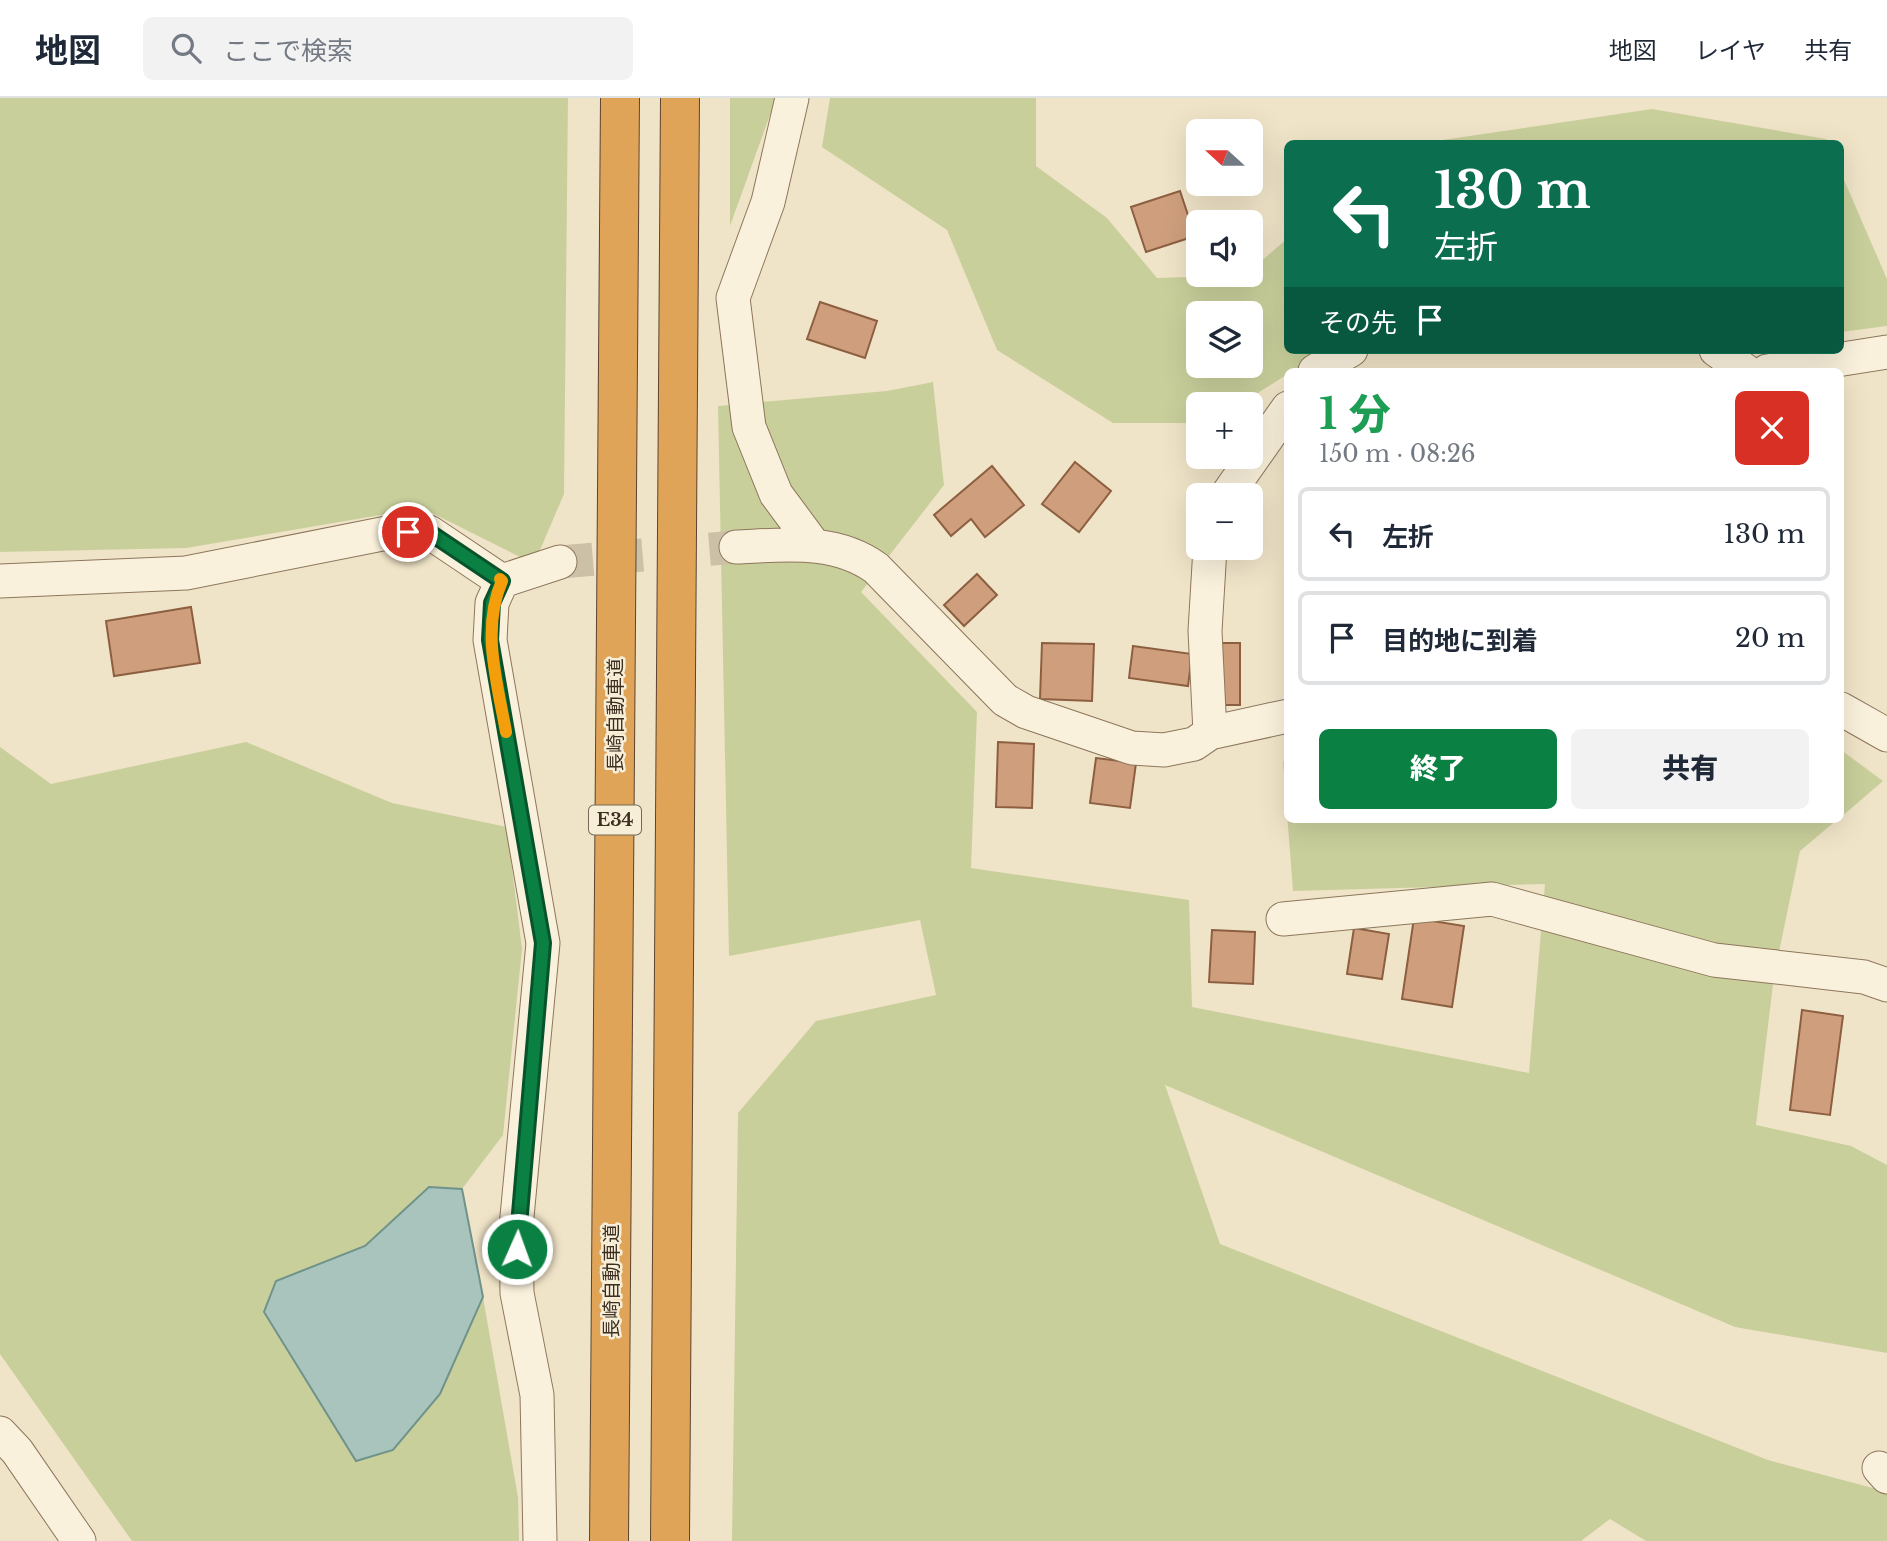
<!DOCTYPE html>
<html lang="ja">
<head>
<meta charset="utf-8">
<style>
	body { margin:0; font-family:"Libre Baskerville","Noto Sans JP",serif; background:#f2f2f3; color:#1f2937; height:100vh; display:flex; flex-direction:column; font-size:26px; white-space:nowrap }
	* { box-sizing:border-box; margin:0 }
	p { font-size:23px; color:#747a83 }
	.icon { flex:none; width:38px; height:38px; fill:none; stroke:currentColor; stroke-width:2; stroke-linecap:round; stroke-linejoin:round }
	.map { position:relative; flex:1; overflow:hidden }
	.drawer { position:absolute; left:1284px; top:270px; width:560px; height:455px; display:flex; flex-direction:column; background:#fff; border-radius:10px; box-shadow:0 7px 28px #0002 }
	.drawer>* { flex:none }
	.guide { position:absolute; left:1284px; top:42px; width:560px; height:214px; border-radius:10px; box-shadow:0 7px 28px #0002; background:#0b6e4f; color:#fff; overflow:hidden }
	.needle { width:46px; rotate:291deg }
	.tools { position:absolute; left:1186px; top:21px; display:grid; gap:14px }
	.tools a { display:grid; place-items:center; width:77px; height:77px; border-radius:10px; background:#fff; box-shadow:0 7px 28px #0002; font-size:35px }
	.pin { position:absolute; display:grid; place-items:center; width:60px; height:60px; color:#fff; margin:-30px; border:4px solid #fff; border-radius:50%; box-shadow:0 2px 7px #0007 }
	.me { position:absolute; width:77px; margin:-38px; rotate:2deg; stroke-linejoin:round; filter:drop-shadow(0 0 5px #0008) }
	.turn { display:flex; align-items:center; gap:24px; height:147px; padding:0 35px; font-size:32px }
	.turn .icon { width:91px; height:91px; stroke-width:2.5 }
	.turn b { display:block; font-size:49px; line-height:60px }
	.then { display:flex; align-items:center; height:66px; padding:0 35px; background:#0003; gap:14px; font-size:26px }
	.round { display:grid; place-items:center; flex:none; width:74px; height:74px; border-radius:10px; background:#f2f2f3 }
	.headline { display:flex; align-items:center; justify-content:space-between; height:119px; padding:0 35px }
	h1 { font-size:42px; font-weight:800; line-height:52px; color:#1e9e55 }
	.action { display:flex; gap:14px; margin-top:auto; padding:14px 35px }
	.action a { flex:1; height:80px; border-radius:10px; background:#0b8043; color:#fff; font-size:28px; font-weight:800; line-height:80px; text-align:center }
	.action a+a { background:#f2f2f3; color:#1f2937 }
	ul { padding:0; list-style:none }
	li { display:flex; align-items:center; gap:21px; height:94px; margin:0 14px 10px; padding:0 21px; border:4px solid #e0e1e3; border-radius:10px }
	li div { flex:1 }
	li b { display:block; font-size:26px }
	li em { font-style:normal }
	header { display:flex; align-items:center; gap:42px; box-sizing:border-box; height:98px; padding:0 35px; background:#fff; border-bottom:2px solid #e0e1e3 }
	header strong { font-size:33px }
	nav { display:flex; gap:38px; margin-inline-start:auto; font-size:24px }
	.search { width:490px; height:63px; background:#f2f2f3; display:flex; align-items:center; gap:18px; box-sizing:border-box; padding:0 24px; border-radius:10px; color:#747a83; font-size:26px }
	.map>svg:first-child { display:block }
	.green { fill:#c9cf9b; fill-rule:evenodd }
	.water { fill:#a9c4bc; stroke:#6f938a; stroke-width:2 }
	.building { fill:#cf9f7d; stroke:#8d5f41; stroke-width:2 }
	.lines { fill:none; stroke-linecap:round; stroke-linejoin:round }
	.minor-tunnel { stroke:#ccc0a6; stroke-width:33; stroke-dasharray:33 17; stroke-linecap:butt }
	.minor-casing { stroke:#8d765c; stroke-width:35 }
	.highway-casing { stroke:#5b4430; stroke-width:40 }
	.minor { stroke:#faf1dc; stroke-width:33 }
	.highway { stroke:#e0a458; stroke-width:38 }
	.route-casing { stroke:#07532c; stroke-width:18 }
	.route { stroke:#0b8043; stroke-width:12 }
	.slow { stroke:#f59e0b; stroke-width:12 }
	.labels { text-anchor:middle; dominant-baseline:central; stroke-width:5; stroke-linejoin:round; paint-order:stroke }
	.shield { fill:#f7eed8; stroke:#756857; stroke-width:2 }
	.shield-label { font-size:18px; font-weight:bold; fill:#3d2e20 }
	.street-label { font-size:19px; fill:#3d2e20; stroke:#f7eed8 }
</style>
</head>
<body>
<header>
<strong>地図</strong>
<div class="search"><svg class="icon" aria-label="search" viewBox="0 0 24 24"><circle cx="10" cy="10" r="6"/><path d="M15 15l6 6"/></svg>ここで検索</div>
<nav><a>地図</a><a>レイヤ</a><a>共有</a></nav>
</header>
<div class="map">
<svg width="1887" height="1443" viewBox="0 0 1887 1443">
	<rect width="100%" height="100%" fill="#f0e4c8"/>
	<path class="green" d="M0 0H568L564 396 534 466 422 410 186 450 0 454Z
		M730 0H776L730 128Z
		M830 0H1036V68L1107 120 1157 180 1251 177V172L1288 140V252H1326L1240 306H1199V325H1113L997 252 947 132 822 49ZM1199 215H1251V268H1199Z
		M1652 11 1826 41 1828 45H1422Z
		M1841 75 1887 181V228L1841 234Z
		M933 284 944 387 861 494 977 614 971 770 1189 802 1192 909 1529 975 1545 786 1293 793 1283 664 1288 662V721H1838L1800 753 1774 878 1756 1027 1851 1048 1887 1067V1255L1735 1229 1165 987 1220 1146 1768 1362 1884 1393 1887 1396V1443H1646L1610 1421 1581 1443H732L738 1015 816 923 936 897 920 822 729 858 718 308 887 293Z
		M246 644 392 705 507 729 522 851 503 1037 462 1091 429 1089 365 1148 276 1183 393 1352 440 1296 483 1199 518 1399 519 1443H132L0 1256V649L51 686Z
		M1841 652 1883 683 1841 719Z"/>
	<path class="water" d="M429 1089 462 1091 483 1199 440 1296 393 1352 356 1363 264 1214 276 1183 365 1148Z"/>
	<path class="building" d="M1180 93 1195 138 1146 154 1131 109Z
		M820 204 877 223 865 260 807 241Z
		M1075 364 1111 393 1079 434 1042 406Z
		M992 368 1024 407 985 439 971 421 951 438 934 417Z
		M977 476 997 497 964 528 944 507Z
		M191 509 200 565 114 578 106 523Z
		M1042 545 1094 546 1092 603 1040 601Z
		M1218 545H1240V607H1219Z
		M1133 548 1192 556 1188 588 1129 580Z
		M998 644 1034 646 1032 710 996 709Z
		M1096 660 1136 665 1130 710 1090 705Z
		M1414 820 1464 828 1452 909 1402 901Z
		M1354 830 1389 836 1382 881 1347 876Z
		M1212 832 1255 834 1253 886 1209 884Z
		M1802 912 1843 918 1830 1017 1790 1012Z"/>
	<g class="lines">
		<path class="minor-tunnel" d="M560 464 736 449"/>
		<defs>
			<path id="minor" d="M792 0 768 104 733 200 749 329 776 396 813 446
				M1716 252 1746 273
				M1315 273 1351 252
				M1767 273 1887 254
				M1227 397 1288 310
				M736 449C784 447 835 440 876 470L1005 602 1026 614 1132 650 1164 652 1194 646 1210 635 1288 618
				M1210 450 1205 533 1210 635
				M0 483 186 475 387 435 429 434 502 483
				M1841 611 1887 637
				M1283 821 1492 801 1714 862 1864 879 1887 887
				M0 1335 17 1353 79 1443
				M1879 1370 1887 1379
				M540 1443 537 1297 517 1195 516 1129 543 845 490 542 492 505 502 483 560 464"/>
			<path id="highway" d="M609 1443 620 0
				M670 1443 680 0"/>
		</defs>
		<use href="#minor" class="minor-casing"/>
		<use href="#highway" class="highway-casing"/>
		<use href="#minor" class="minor"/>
		<use href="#highway" class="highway"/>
	</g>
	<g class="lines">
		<defs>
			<path id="route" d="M408 434H429L502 483 492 505 490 542 543 845 517 1151"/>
		</defs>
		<use href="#route" class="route-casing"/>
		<use href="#route" class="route"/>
		<path class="slow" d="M500 481 502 483C481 531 497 584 506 634"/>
	</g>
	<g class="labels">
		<rect class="shield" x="589" y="707.5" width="52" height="29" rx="5"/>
		<g class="shield-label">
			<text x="615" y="722">E34</text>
		</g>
		<g class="street-label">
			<text transform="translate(615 617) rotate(-90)">長崎自動車道</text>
			<text transform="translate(611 1183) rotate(-90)">長崎自動車道</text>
		</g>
	</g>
</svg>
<div class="tools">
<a><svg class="needle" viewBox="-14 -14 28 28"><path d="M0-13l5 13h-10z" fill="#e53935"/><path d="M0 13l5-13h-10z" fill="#747a83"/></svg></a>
<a><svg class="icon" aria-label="sound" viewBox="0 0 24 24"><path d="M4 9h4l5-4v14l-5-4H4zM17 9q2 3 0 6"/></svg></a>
<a><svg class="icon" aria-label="layers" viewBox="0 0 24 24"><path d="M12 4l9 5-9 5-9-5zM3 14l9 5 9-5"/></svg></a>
<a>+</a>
<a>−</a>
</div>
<div class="pin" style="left:408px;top:434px;background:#d93025"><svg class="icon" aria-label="arrive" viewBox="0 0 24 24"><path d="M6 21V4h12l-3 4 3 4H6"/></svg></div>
<svg class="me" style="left:517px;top:1151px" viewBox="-20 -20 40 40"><circle r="17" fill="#0b8043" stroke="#fff" stroke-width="3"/><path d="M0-11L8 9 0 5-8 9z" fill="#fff"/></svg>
<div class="guide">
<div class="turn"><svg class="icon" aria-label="left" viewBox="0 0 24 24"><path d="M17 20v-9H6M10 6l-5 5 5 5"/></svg><div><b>130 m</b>左折</div></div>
<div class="then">その先<svg class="icon" aria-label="arrive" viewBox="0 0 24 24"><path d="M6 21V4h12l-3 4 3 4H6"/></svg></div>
</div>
<section class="drawer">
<div class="headline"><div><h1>1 分</h1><p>150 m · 08:26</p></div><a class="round" style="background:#d93025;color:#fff"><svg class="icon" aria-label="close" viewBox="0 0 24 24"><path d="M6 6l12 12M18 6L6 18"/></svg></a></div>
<ul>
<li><svg class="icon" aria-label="left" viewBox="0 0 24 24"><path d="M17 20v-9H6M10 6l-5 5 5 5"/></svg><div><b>左折</b></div><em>130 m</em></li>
<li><svg class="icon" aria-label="arrive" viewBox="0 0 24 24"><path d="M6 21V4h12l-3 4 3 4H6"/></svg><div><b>目的地に到着</b></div><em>20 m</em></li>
</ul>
<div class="action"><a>終了</a><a>共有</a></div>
</section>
</div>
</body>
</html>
